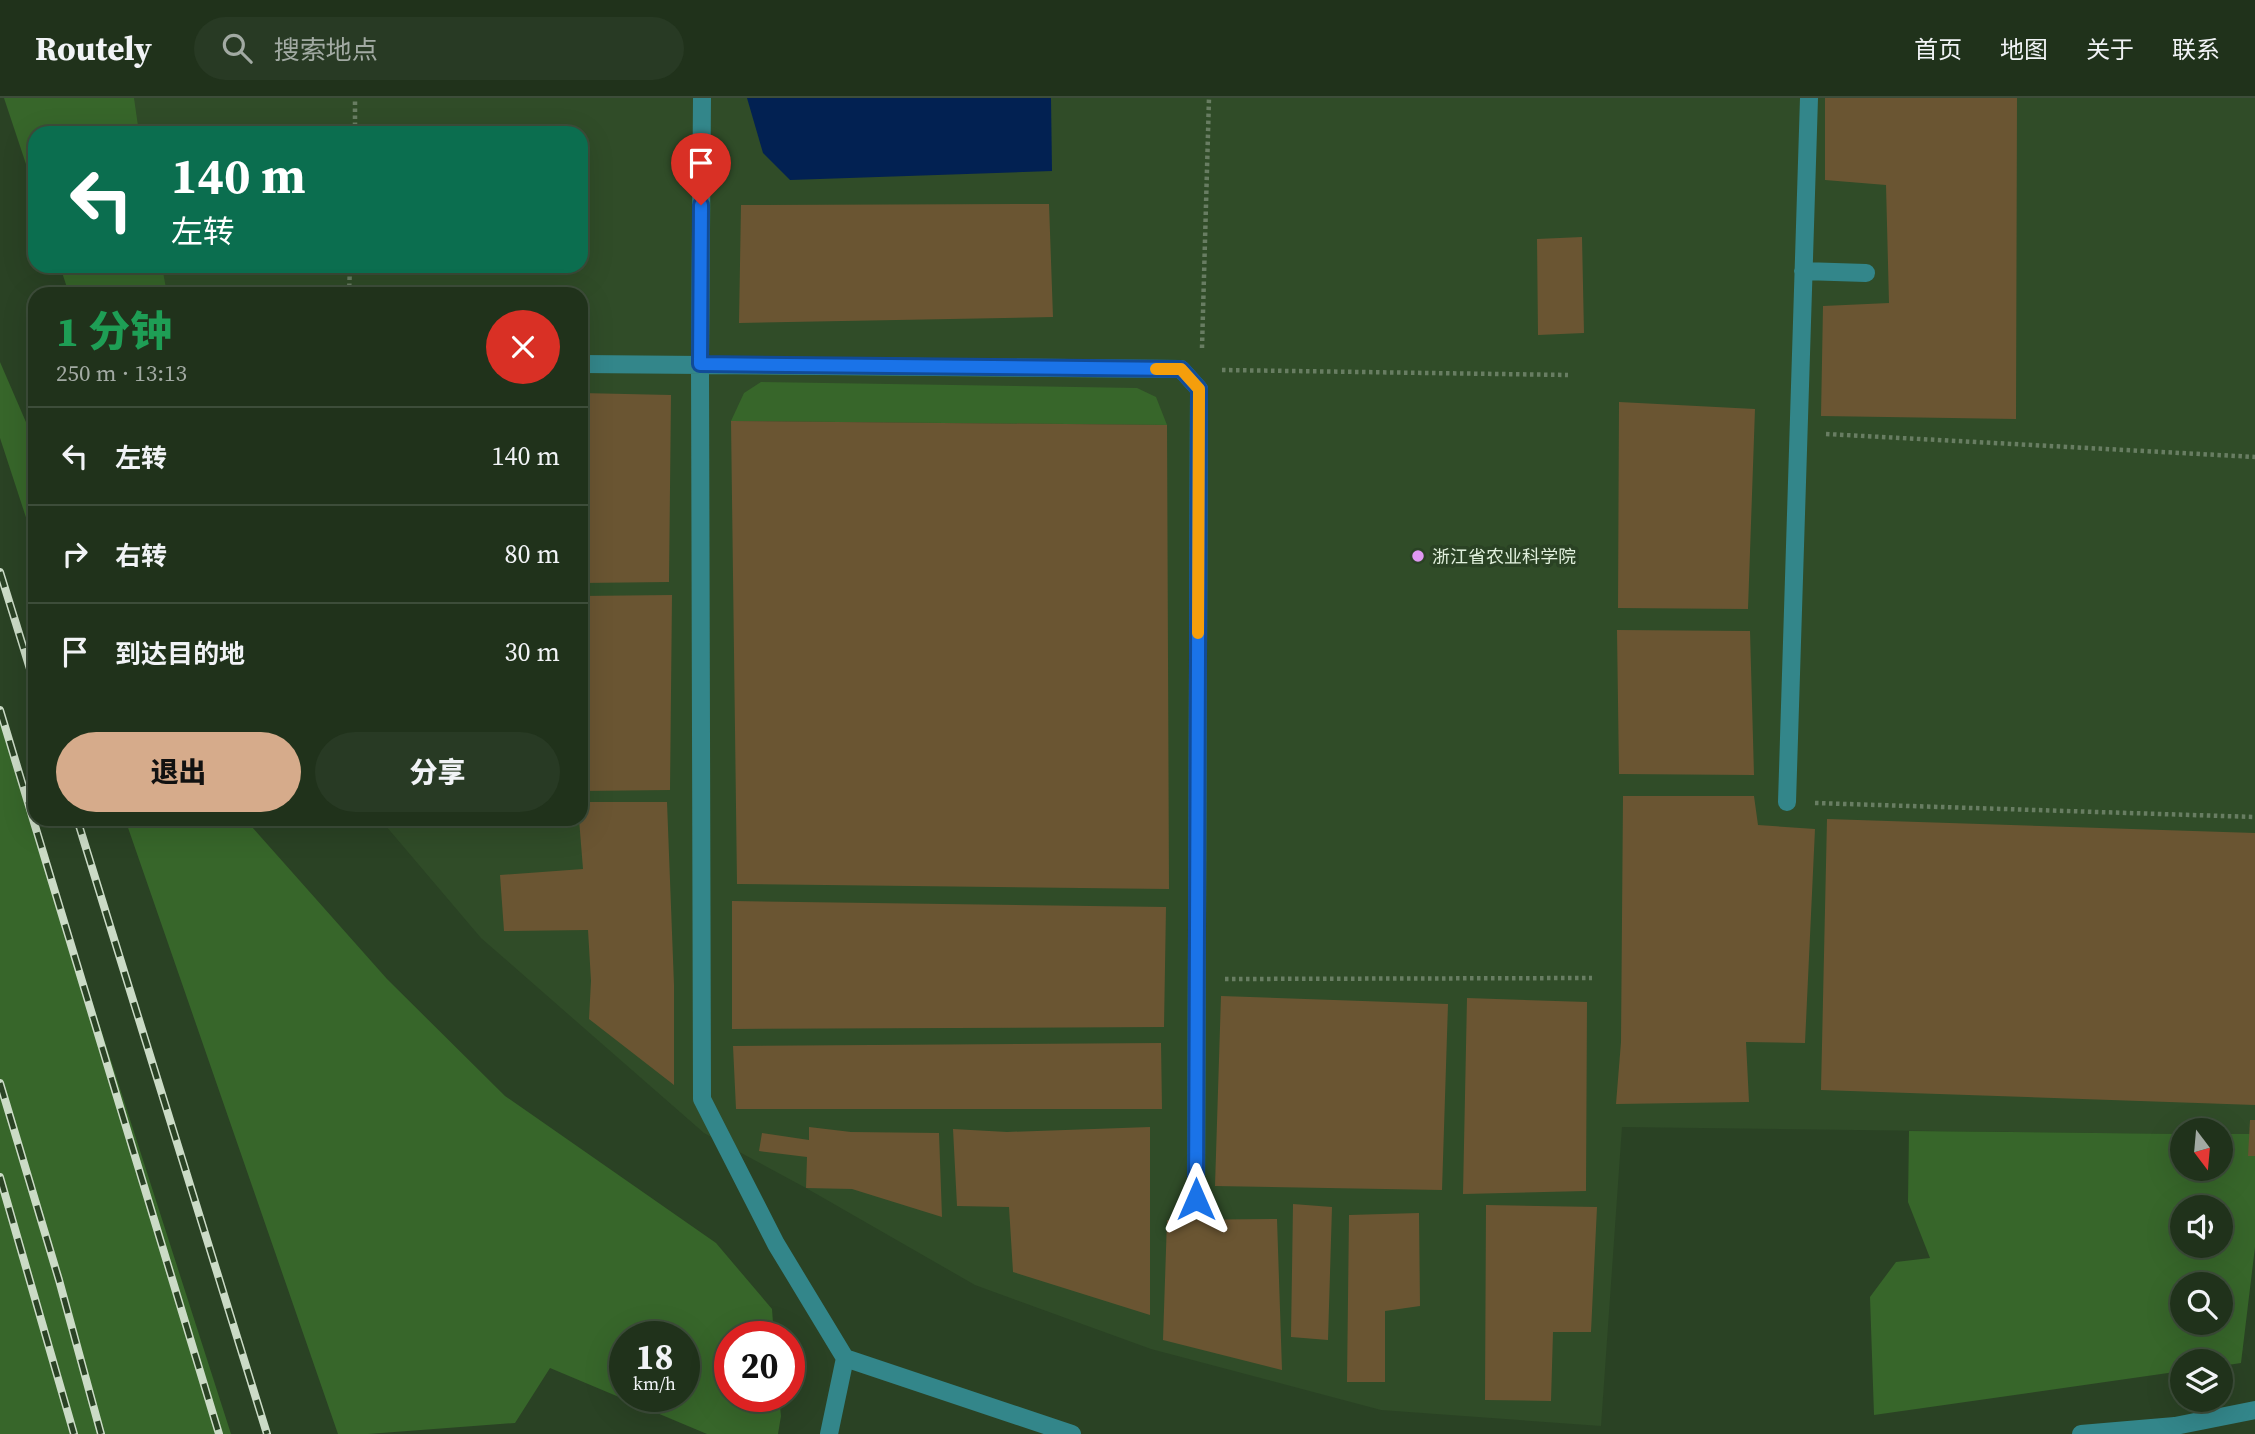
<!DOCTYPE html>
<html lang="zh">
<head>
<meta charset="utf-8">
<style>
	body { margin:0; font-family:"Source Serif 4","Noto Sans SC",serif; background:#283a24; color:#f1f3f6; height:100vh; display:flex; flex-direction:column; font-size:26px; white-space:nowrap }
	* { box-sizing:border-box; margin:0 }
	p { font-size:23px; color:#a2aaa3 }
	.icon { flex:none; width:38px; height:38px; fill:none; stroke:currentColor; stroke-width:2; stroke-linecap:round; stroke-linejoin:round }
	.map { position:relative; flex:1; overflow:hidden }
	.drawer { position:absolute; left:28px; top:189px; width:560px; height:539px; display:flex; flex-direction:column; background:#20321b; border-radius:21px; box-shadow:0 7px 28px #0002,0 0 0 2px #3d4d3a }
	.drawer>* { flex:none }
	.guide { position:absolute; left:28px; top:28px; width:560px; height:147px; border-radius:21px; box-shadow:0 7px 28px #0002,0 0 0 2px #3d4d3a; background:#0b6e4f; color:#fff; overflow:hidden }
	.needle { width:46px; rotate:164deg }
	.buttons { position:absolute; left:2170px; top:1020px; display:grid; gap:14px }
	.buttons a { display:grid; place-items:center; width:63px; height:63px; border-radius:50%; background:#20321b; box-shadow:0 7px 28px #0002,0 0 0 2px #3d4d3a; font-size:35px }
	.speed { position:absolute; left:609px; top:1223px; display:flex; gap:14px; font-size:35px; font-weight:700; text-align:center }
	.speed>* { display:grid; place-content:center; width:91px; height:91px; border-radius:50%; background:#20321b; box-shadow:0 7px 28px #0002,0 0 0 2px #3d4d3a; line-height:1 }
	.speed small { font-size:18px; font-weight:400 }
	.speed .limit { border:10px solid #d22; background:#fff; color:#111 }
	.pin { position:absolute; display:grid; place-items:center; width:60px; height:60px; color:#fff; margin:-72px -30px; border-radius:50% 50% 50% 0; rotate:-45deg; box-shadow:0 0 7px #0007 }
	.pin .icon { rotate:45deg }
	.me { position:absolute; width:77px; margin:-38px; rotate:0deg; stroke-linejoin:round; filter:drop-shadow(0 0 5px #0008) }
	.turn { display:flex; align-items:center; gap:24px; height:147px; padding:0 28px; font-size:32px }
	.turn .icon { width:91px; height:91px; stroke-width:2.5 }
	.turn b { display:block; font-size:49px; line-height:60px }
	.round { display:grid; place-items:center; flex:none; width:74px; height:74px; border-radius:37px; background:#283a24 }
	.summary { display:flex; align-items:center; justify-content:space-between; height:119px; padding:0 28px }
	h1 { font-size:42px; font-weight:800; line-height:52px; color:#1e9e55 }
	.primary-button { display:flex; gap:14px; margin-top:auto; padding:14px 28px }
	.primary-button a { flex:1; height:80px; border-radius:42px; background:#d6ab8b; color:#111; font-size:28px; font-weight:800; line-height:80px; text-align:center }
	.primary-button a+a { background:#283a24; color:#f1f3f6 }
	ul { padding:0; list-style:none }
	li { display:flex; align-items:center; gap:21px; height:98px; padding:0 28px; border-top:2px solid #3d4d3a }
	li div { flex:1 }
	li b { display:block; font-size:26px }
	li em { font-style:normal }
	header { display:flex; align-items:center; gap:42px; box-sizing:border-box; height:98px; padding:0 35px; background:#20321b; border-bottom:2px solid #3d4d3a }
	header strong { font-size:33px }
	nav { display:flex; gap:38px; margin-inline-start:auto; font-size:24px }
	.search { width:490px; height:63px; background:#283a24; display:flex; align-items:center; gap:18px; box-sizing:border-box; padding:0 24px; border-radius:38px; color:#a2aaa3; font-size:26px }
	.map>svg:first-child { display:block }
	.built { fill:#304c28 }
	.green { fill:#37662a; fill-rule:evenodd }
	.water { fill:#022152 }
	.building { fill:#6a5532 }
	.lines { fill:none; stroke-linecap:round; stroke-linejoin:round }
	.path { stroke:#687d62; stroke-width:4.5; stroke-dasharray:3.5 3.5; stroke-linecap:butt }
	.minor { stroke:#33868a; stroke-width:18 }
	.rail-casing { stroke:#cbdbc6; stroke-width:8 }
	.rail { stroke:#2a4224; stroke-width:5; stroke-dasharray:16; stroke-linecap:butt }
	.route-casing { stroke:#114b97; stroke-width:18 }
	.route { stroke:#1a73e8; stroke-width:12 }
	.slow { stroke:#f59e0b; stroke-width:12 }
	.poi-dot { fill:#df98f1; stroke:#2a4224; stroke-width:2.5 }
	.labels { text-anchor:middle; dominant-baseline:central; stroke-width:7; stroke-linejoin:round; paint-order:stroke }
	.poi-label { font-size:18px; fill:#e1f0dd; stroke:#2a4224; text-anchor:start }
</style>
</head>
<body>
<header>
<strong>Routely</strong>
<div class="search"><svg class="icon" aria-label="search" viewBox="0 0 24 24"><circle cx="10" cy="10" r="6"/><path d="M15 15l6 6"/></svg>搜索地点</div>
<nav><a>首页</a><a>地图</a><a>关于</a><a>联系</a></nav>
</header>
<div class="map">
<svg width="2255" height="1336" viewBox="0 0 2255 1336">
	<rect width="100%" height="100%" fill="#2a4224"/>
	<path class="built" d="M51 0H2255V1036H2221V1032H2182V1036L1622 1029 1601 1328 1381 1312 1151 1251 975 1187 806 1090 704 1035 481 840 380 721H581V196H124L113 168H581V35H63Z"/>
	<path class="green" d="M4 0H134L139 35H35V93Z
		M60 168H162L167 196H69Z
		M0 264 35 345V447L0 340Z
		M761 284 1137 290 1156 299 1167 327 731 323 744 295Z
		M0 617 231 1336H0Z
		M125 721H245L387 881 505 998 716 1145 772 1211 774 1239H730V1298L779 1299 781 1318 778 1336H707L550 1270 515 1325 368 1336H338ZM625 1239H684V1298H625Z
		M1909 1033 2182 1036V1071H2221V1036H2255V1149L2241 1265 2221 1268V1264H2182V1273L1874 1317 1870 1199 1896 1164 1930 1160 1908 1104ZM2182 1110H2221V1148H2182ZM2182 1186H2221V1225H2182Z"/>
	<path class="water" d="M747 0H1051L1052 73 790 82 763 55Z"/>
	<path class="building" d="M1825 0H2017L2016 321 1821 318 1823 208 1889 205 1886 87 1825 82Z
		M1049 106 1053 219 739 225 741 107Z
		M1582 139 1584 235 1538 237 1537 141Z
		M581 295 671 297 669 484 581 485Z
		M1619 304 1755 311 1748 511 1618 510Z
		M731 323 1167 327 1169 791 737 786Z
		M672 497 670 692 581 693V498Z
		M1617 532 1750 533 1754 677 1619 676Z
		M1623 698H1754L1758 727 1815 731 1805 945 1746 944 1749 1004 1616 1006 1621 944Z
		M581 704H667L674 887V987L589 921 591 883 588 832 504 833 500 777 583 771 579 721Z
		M1827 721 2255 735V1007L1821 992Z
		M732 803 1166 809 1164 929 732 931Z
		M1221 898 1448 906 1442 1092 1215 1088Z
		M1467 900 1587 904 1586 1093 1463 1096Z
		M1161 945 1162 1011H736L733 948Z
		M2250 1022H2255V1058H2248Z
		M809 1029 851 1034 939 1035 942 1119 852 1091 806 1090 807 1059 759 1053 762 1035 809 1042Z
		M1150 1029V1217L1013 1174 1009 1109 957 1108 953 1031 1007 1034Z
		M1293 1106 1332 1109 1328 1242 1291 1239Z
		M1486 1107 1597 1109 1591 1234H1553L1551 1303 1485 1302Z
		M1419 1115 1420 1208 1385 1213V1284H1347L1349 1117Z
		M1277 1121 1282 1272 1163 1242 1167 1122Z"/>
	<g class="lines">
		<path class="path" d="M355 35V0
			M349 196 350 168
			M1202 250 1209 0
			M1222 272 1568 277
			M1826 336 2255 359
			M1815 705 2255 719
			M1225 881 1592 880"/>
		<path class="minor" d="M702 0 700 266 702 1001 776 1146 845 1260 1072 1336
			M1803 173 1866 175
			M581 266 1181 271 1199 291 1196 1101
			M1787 704 1809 0
			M829 1336 845 1260
			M2081 1336 2175 1328 2255 1312"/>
		<defs>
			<path id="rail" d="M0 474 35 587
				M0 612 219 1336
				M77 721 267 1336
				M0 985 59 1182 101 1336
				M0 1079 74 1336"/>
		</defs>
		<use href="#rail" class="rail-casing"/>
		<use href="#rail" class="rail"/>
	</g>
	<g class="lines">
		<defs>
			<path id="route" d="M701 107 700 266 1181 271 1199 291 1196 1101"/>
		</defs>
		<use href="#route" class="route-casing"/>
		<use href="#route" class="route"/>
		<path class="slow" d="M1156 271H1181L1199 291 1198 535"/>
	</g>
	<circle class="poi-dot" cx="1418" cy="458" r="7"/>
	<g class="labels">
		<g class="poi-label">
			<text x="1432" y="458">浙江省农业科学院</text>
		</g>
	</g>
</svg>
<div class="buttons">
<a><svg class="needle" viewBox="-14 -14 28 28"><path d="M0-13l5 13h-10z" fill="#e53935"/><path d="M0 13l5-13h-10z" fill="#a2aaa3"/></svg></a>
<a><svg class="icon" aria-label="sound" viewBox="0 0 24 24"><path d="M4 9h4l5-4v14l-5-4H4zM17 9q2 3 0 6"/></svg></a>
<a><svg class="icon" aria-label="search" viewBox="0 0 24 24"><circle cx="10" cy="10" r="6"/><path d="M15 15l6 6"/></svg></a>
<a><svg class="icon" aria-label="layers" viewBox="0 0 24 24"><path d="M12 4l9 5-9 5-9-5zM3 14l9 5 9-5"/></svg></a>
</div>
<div class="speed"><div>18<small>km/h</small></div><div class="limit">20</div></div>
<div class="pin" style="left:701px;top:107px;background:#d93025"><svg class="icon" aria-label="arrive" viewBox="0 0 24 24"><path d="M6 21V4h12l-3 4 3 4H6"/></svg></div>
<svg class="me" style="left:1196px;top:1101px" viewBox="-20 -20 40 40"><path d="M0-17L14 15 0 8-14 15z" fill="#1a73e8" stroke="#fff" stroke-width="4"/></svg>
<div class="guide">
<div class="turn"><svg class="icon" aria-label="left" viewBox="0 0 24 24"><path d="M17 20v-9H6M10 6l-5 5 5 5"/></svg><div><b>140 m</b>左转</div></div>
</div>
<section class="drawer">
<div class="summary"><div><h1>1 分钟</h1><p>250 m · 13:13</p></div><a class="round" style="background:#d93025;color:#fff"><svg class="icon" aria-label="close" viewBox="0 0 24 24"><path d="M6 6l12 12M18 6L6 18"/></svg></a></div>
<ul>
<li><svg class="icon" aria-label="left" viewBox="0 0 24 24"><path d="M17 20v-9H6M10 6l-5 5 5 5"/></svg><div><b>左转</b></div><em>140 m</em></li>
<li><svg class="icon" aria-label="right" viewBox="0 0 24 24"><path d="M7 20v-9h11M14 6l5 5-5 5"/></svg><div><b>右转</b></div><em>80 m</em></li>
<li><svg class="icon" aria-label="arrive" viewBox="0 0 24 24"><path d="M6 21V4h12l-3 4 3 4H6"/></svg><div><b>到达目的地</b></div><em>30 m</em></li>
</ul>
<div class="primary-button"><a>退出</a><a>分享</a></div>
</section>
</div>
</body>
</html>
